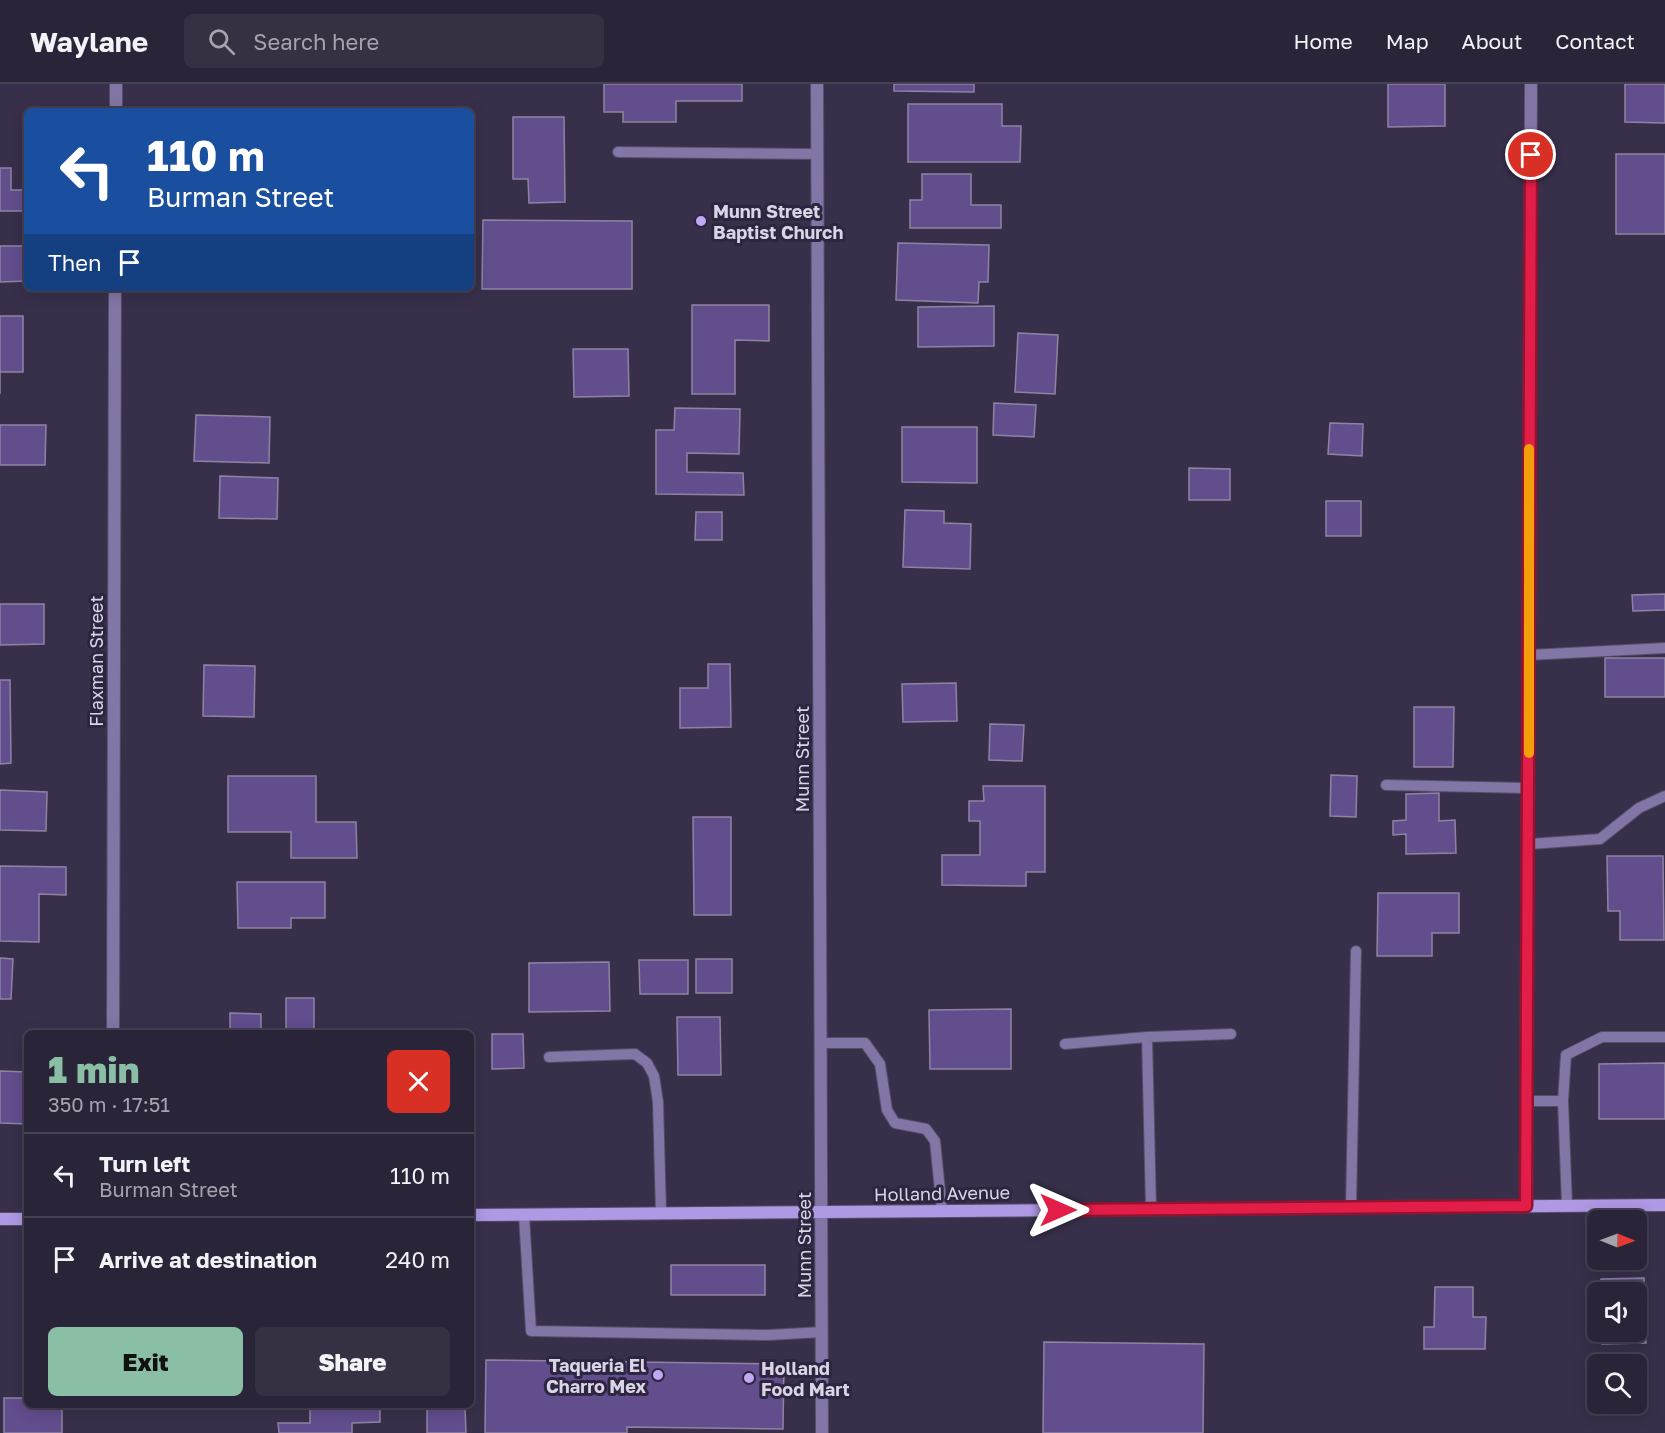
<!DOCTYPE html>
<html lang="en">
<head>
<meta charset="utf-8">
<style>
	body { margin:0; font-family:"Golos Text",sans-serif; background:#363043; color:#f1f3f6; height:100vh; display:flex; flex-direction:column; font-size:22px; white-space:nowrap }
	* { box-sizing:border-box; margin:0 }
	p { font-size:20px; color:#a5a4ae }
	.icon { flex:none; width:33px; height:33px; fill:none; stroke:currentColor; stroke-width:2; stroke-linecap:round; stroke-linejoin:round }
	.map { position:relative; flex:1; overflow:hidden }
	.panel { position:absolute; left:24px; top:946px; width:450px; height:378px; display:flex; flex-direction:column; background:#2a2438; border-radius:9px; box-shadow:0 3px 15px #0003,0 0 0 2px #464153 }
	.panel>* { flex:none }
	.banner { position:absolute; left:24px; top:24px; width:450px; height:183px; border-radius:9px; box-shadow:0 3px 15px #0003,0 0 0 2px #464153; background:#1a4fa0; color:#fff; overflow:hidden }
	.needle { width:39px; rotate:91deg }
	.controls { position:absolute; left:1587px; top:1126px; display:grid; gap:12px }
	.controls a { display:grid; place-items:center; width:60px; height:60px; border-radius:9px; background:#2a2438; box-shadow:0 3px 15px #0003,0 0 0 2px #464153; font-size:30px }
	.pin { position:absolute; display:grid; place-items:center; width:51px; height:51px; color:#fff; margin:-26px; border:3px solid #fff; border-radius:50%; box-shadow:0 2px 6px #0007 }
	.me { position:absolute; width:66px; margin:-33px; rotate:90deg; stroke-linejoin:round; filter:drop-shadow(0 0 4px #0008) }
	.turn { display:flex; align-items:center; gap:21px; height:126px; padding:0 24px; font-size:27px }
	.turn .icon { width:78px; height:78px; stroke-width:2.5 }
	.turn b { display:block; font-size:42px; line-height:51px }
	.then { display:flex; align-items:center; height:57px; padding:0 24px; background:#0003; gap:12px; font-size:22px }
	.round { display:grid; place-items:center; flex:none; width:63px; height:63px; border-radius:9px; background:#363043 }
	.overview { display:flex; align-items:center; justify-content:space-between; height:102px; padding:0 24px }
	h1 { font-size:36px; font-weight:800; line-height:45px; color:#8abfa5 }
	.cta { display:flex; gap:12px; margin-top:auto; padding:12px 24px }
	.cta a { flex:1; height:69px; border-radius:9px; background:#8abfa5; color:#111; font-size:24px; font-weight:800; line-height:69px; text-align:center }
	.cta a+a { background:#363043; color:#f1f3f6 }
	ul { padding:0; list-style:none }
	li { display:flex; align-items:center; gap:18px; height:84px; padding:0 24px; border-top:2px solid #464153 }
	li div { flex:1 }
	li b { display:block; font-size:22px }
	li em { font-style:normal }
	header { display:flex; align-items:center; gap:36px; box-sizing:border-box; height:84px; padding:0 30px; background:#2a2438; border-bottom:2px solid #464153 }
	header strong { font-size:28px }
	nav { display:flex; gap:33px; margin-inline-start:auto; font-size:21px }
	.search { width:420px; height:54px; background:#363043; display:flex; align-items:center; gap:15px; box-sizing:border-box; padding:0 21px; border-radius:9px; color:#a5a4ae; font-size:22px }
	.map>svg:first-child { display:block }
	.building { fill:#624d8d; stroke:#8d84a4; stroke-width:1.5 }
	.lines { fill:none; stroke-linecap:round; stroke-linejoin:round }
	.service-casing { stroke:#554e67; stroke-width:12 }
	.minor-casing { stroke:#554e67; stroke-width:14 }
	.secondary-casing { stroke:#554e67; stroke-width:14 }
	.service { stroke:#8375a5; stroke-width:10 }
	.minor { stroke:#8375a5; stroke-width:12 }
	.secondary { stroke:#af98e4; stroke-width:12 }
	.route-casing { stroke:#92132f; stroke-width:15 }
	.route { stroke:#e11d48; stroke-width:10 }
	.slow { stroke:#f59e0b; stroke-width:10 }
	.poi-dot { fill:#bfa8f4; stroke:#2e2640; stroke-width:2 }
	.labels { text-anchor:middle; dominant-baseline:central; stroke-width:6; stroke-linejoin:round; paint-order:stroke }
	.poi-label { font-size:18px; font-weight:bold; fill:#dad5e6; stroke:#2e2640; text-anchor:start }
	.street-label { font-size:18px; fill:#dad5e6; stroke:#2e2640 }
</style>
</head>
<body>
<header>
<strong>Waylane</strong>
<div class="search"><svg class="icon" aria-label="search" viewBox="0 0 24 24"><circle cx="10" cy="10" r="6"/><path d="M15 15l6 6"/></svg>Search here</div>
<nav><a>Home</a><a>Map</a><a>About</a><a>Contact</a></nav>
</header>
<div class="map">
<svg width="1665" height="1349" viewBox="0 0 1665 1349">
	<rect width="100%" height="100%" fill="#38304b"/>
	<path class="building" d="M604 0H742V17H676V38H623V28H604Z
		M894 0H974V8L894 7Z
		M1388 0H1445V42L1388 43Z
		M1625 0H1665V39L1625 38Z
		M908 20H1002V42H1021L1020 78H908Z
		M513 33H564L565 118 529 119 528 95H513Z
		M1616 70H1665V150H1616Z
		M0 84H11V106H27V127H0Z
		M922 90H971V121H1001V144H910V116H922Z
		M483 136 632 137V205H482Z
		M898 159 989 161 988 198H979L978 219 896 216Z
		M0 162H27V197L0 198Z
		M692 221H769V257L735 256V310H692Z
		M994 222V262L918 263V223Z
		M0 232H23V288H0V310Z
		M1018 249 1058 251 1055 310 1015 308Z
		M573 265H628L629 312 574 313Z
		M994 319 1036 321 1034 353 993 351Z
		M675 324 740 325 739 370 687 369V388L743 389 744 411 656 410V346H674Z
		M196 331 270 333 269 379 194 377Z
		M1330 339 1363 340 1362 372 1328 370Z
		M0 341H46L45 381H0Z
		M902 343H977V399L902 398Z
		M1189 384 1230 385V416H1189Z
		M220 392 278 394 277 435 219 434Z
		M1326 417H1361V452H1326Z
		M905 426 944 427V439L971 440 970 485 903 483Z
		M696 428H722V456H695Z
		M1665 510V526L1633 527 1632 511Z
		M0 520H44V560L0 561Z
		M1605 574H1665V613H1605Z
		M708 580H730L731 643 680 644V604H708Z
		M204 581 255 582 254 633 203 632Z
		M0 596H10L11 679 0 680Z
		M956 599 957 637 903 638 902 600Z
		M1414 623H1454L1453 683H1414Z
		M990 640 1024 641 1022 677 989 676Z
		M1331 691 1357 692 1356 733 1330 732Z
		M228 692H316V738H356L357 774H291V748H228Z
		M983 702H1045V788H1026V802L942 801V771H980V737H969V717H984Z
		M0 706 47 708 46 747 0 746Z
		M1439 709V737L1455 736 1456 769 1406 770V750L1393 751V737L1406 736V710Z
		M693 733H731V831H694Z
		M1607 772H1663L1664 856H1620V827H1608Z
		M0 782 66 783V811L39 810V858L0 857Z
		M237 798H325V834H291V844H238Z
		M1378 809H1459V849H1432V872H1377Z
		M0 874 13 875 11 915H0Z
		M696 875H732V909H696Z
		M639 876H688V910H640Z
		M609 878 610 927 529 928V879Z
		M286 914H314V950H286Z
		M1011 925V985H930L929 926Z
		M230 929 261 930V950H230Z
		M677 933H720L721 991H678Z
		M492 950H523L524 984 492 985Z
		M1665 979V1035H1599V980Z
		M0 987 27 988V1040L0 1039Z
		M671 1181H765V1211H671Z
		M1644 1194 1646 1259 1602 1260V1248H1636V1209H1601V1195Z
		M1435 1203H1473V1233H1486L1485 1265H1424V1243H1434Z
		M1044 1258 1204 1260 1203 1349H1043Z
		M486 1276 784 1280 783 1345 627 1343V1349H485Z
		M4 1314H27V1322H62V1349H4Z
		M310 1322H380V1338L352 1339V1349H279L278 1339H310Z
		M427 1322H465L466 1349H427Z"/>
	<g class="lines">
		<defs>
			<path id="service" d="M618 68 817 70
				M1529 571 1665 564
				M1386 701 1529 704
				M1530 760 1600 755 1639 724 1665 712
				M1147 953 1151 1125
				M821 959H865L880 980 887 1026 895 1039 926 1045 935 1057 942 1127
				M1065 960 1147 953 1231 950
				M549 973 635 970 647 979 654 992 658 1018 661 1129
				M1527 1017H1563L1566 971 1602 953H1665
				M1563 1017 1567 1121
				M1351 1123 1356 867
				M524 1131 531 1247 769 1251 822 1248"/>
			<path id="minor" d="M817 0 822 1349
				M116 27V0
				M113 950 115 204
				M1526 1122 1531 0"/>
			<path id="secondary" d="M471 1131 1665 1121
				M0 1135H27"/>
		</defs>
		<use href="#service" class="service-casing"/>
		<use href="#minor" class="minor-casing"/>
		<use href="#secondary" class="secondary-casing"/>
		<use href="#service" class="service"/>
		<use href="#minor" class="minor"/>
		<use href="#secondary" class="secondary"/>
	</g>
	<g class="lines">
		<defs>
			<path id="route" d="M1058 1126 1526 1122 1531 71"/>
		</defs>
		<use href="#route" class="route-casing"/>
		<use href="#route" class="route"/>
		<path class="slow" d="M1529 669V365"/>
	</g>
	<g class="poi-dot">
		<circle cx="701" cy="137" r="6"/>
		<circle cx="658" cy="1291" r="6"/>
		<circle cx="749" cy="1294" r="6"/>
	</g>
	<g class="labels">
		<g class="poi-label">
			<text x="713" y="127">Munn Street<tspan x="713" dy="21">Baptist Church</tspan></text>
			<text x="646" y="1281" text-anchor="end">Taqueria El<tspan x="646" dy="21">Charro Mex</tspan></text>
			<text x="761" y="1284">Holland<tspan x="761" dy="21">Food Mart</tspan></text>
		</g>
		<g class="street-label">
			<text transform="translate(96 577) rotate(-90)">Flaxman Street</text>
			<text transform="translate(802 675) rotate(-90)">Munn Street</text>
			<text transform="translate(942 1109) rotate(-1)">Holland Avenue</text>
			<text transform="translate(804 1161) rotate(-90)">Munn Street</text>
		</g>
	</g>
</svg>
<div class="controls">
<a><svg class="needle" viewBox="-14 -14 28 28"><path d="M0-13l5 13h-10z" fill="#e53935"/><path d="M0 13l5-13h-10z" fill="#a5a4ae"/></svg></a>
<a><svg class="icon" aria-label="sound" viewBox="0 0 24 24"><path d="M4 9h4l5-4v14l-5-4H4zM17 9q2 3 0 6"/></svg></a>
<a><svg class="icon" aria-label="search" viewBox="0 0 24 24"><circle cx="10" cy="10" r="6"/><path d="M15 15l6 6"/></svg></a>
</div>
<div class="pin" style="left:1531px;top:71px;background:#d93025"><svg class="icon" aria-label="arrive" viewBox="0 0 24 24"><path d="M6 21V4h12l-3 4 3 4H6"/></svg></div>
<svg class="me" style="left:1058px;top:1126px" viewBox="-20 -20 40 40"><path d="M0-17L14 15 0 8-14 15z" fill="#e11d48" stroke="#fff" stroke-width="4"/></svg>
<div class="banner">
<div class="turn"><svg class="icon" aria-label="left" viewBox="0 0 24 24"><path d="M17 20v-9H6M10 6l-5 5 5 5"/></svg><div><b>110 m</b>Burman Street</div></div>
<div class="then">Then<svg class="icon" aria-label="arrive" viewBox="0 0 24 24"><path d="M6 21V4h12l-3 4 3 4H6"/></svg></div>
</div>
<section class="panel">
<div class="overview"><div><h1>1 min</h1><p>350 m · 17:51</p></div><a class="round" style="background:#d93025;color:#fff"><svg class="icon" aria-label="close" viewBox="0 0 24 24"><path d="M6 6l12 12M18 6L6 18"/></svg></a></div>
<ul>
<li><svg class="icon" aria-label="left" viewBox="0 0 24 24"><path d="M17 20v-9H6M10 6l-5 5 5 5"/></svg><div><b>Turn left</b><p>Burman Street</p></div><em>110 m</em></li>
<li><svg class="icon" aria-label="arrive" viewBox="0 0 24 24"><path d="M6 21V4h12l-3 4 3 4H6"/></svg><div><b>Arrive at destination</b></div><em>240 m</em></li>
</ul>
<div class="cta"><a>Exit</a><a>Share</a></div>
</section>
</div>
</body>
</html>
